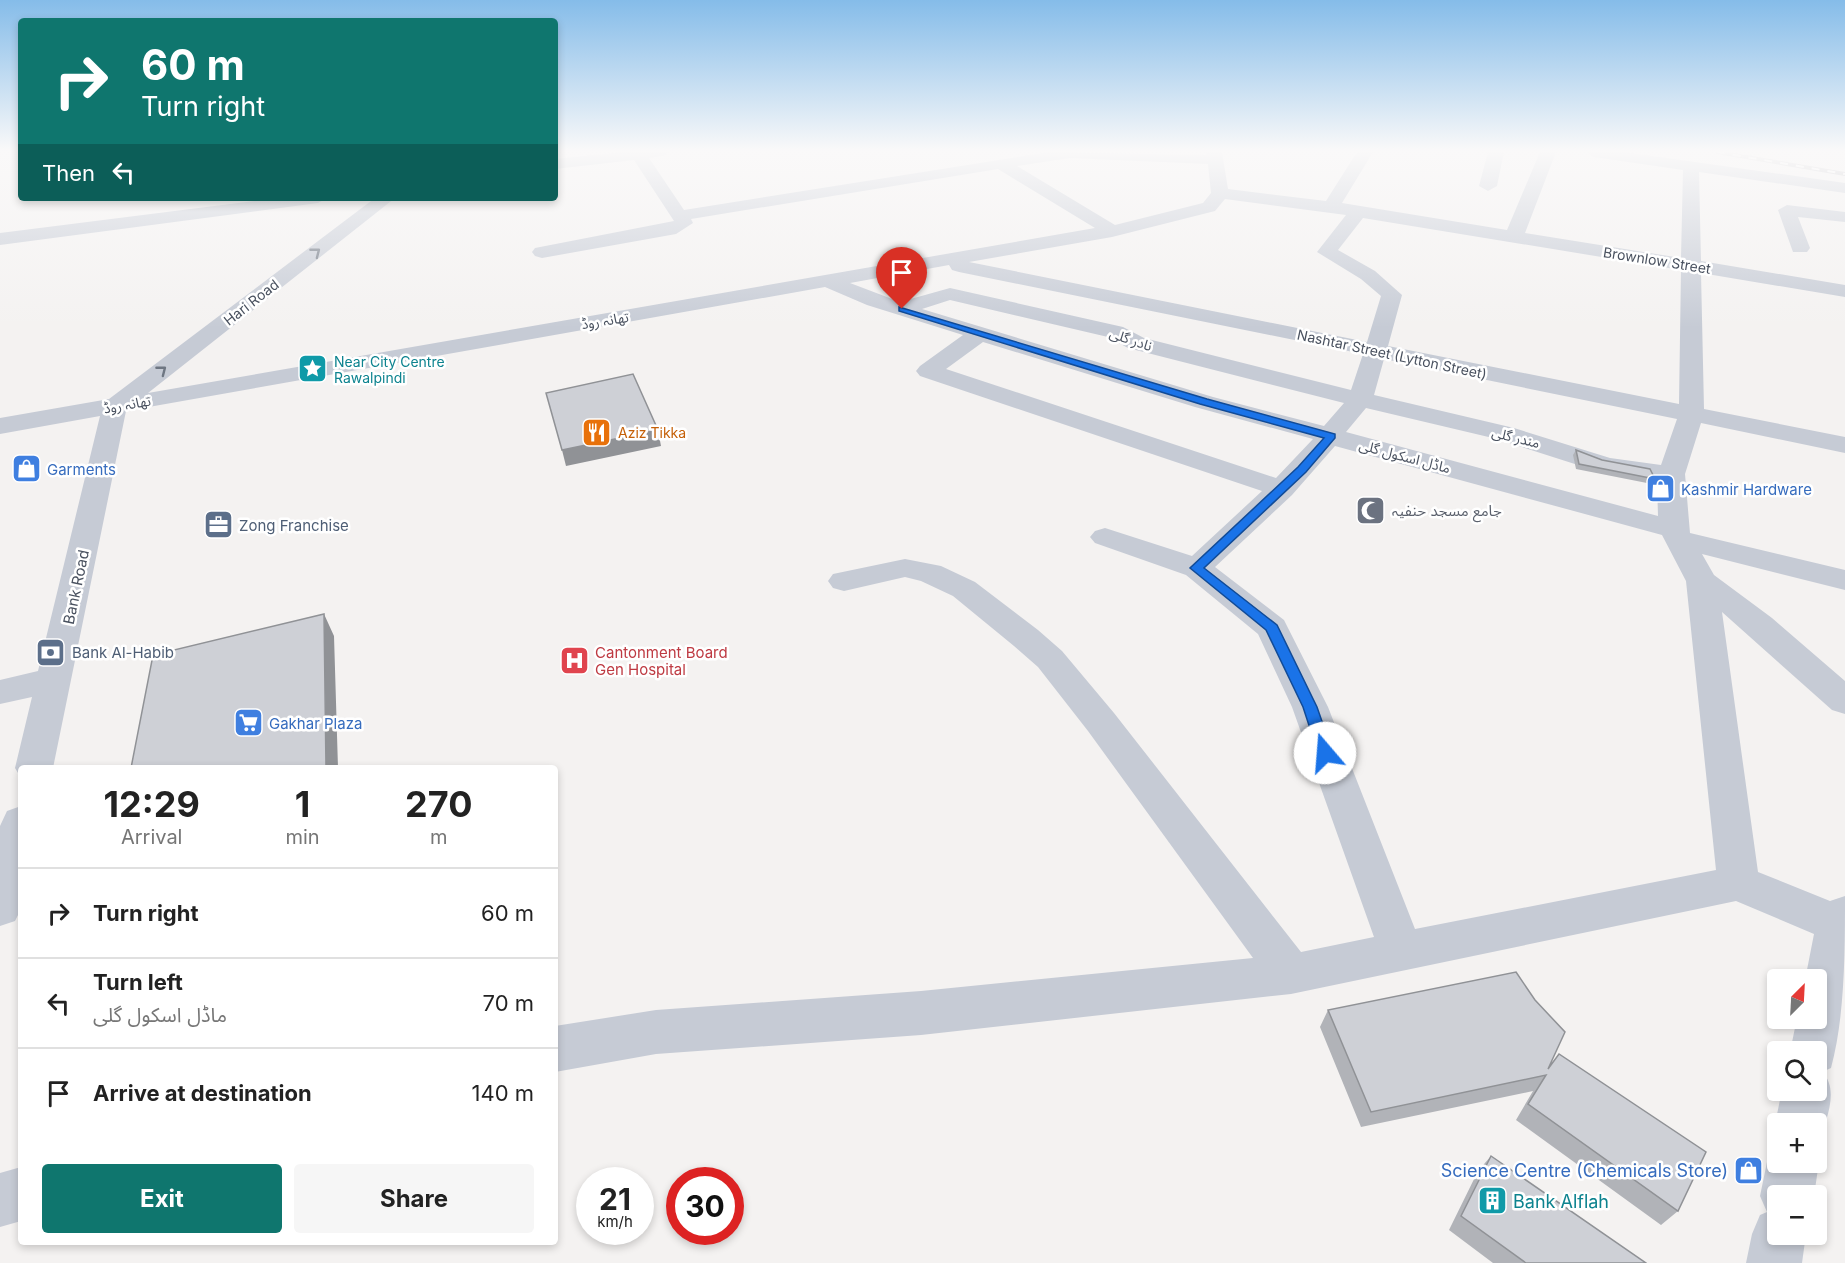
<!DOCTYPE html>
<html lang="en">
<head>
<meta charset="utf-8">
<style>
	body { margin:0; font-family:Inter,"Noto Sans Arabic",sans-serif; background:#f6f6f6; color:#222; height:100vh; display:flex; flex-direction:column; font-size:22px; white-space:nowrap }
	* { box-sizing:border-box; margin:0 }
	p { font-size:20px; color:#767676 }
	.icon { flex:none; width:33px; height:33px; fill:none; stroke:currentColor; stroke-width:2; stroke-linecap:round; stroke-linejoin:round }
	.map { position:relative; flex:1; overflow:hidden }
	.drawer { position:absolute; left:18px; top:765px; width:540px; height:480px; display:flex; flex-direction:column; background:#fff; border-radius:6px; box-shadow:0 3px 9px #0003 }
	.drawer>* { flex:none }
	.hud { position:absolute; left:18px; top:18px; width:540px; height:183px; border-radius:6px; box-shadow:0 3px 9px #0003; background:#0f766e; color:#fff; overflow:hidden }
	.needle { width:39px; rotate:24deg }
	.buttons { position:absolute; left:1767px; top:969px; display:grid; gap:12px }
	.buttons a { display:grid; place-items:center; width:60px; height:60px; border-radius:6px; background:#fff; box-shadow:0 3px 9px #0003; font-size:30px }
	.speed { position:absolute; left:576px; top:1167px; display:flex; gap:12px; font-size:30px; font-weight:700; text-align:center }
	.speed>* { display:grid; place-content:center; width:78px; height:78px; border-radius:50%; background:#fff; box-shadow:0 3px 9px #0003; line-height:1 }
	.speed small { font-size:15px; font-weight:400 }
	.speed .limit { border:9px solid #d22; background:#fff; color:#111 }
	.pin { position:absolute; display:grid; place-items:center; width:51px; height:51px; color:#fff; margin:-62px -26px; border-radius:50% 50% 50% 0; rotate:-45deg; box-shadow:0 0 6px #0007 }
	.pin .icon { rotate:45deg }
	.me { position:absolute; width:66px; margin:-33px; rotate:342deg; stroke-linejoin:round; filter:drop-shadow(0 0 4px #0008) }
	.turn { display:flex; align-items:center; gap:21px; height:126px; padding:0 24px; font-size:27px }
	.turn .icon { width:78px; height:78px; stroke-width:2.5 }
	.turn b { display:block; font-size:42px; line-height:51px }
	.then { display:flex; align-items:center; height:57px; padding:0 24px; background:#0003; gap:12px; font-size:22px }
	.eta { display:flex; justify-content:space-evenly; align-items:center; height:102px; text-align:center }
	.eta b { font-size:36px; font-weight:700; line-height:42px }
	.primary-button { display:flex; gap:12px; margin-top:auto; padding:12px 24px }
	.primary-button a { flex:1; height:69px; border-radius:6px; background:#0f766e; color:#fff; font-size:24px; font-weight:700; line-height:69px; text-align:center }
	.primary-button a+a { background:#f6f6f6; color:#222 }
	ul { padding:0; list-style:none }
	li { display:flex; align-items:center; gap:18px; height:90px; padding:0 24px; border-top:2px solid #e0e0e0 }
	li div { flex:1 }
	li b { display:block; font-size:22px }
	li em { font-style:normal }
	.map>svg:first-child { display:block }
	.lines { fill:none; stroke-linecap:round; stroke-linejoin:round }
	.minor { fill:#c6cbd5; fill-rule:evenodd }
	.rail-casing { stroke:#b4b5bb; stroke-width:4 }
	.rail { stroke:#fff; stroke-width:2; stroke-dasharray:8; stroke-linecap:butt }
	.wall { fill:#b1b3b8 }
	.shaded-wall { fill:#909296 }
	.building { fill:#ced0d6; stroke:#909296; stroke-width:1.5 }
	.oneway { stroke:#6e7682 }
	.route { fill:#1a73e8; stroke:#114b97; stroke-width:1.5 }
	.labels { text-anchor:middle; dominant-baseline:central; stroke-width:5; stroke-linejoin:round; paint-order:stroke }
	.far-street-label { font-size:14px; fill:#49515f; stroke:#fff }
	.far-culture-label { font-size:14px; fill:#0d838f; stroke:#fff; text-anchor:start }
	.far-food-label { font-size:14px; fill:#c56008; stroke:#fff; text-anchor:start }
	.shop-label { font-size:15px; fill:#366cbe; stroke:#fff; text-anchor:start }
	.worship-label { font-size:15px; fill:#5b616d; stroke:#fff; text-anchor:start }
	.service-label { font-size:15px; fill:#4e5e75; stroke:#fff; text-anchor:start }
	.street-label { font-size:15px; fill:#49515f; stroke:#fff }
	.health-label { font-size:15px; fill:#be3a42; stroke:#fff; text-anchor:start }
	.near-shop-label { font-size:18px; fill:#366cbe; stroke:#fff; text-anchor:end }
	.near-culture-label { font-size:18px; fill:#0d838f; stroke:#fff; text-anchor:start }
</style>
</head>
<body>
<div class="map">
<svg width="1845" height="1263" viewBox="0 0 1845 1263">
	<rect width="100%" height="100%" fill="#f4f2f1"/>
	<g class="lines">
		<path class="minor" d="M622 152H668L666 155 649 158 684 210 1049 152 1206 155V152H1222L1228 189 1326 201 1357 152H1373L1342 203 1507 230 1540 152H1556L1525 233 1681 258 1683 170 1594 157 1586 152H1624L1845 183V193L1699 172 1701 261 1845 285V297L1701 273 1704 409 1845 437V453L1701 423 1685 474 1690 533 1845 570V590L1702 554 1714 575 1772 618 1845 681V714L1832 710 1722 612 1758 872 1830 901 1845 896C1845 952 1845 1016 1831 1068L1822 1072C1840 1089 1826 1122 1818 1142L1816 1124H1778V1131L1775 1124 1782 1090H1816V1052H1790L1797 1018H1816V980H1805L1814 934 1736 901 1291 994 921 1035 656 1054 555 1072V1026L656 1010 921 991 1253 958 1088 731 1038 667 1014 646 953 596 921 581 905 577 844 591 833 588 828 581 833 574 905 559 941 566 975 582 1038 630 1062 651 1114 713 1301 952 1374 937 1292 707 1258 634 1186 575 1095 543 1090 537 1095 531 1105 528 1192 556 1262 491 920 376 916 371 920 366 963 335 867 305 825 287 126 411 53 768H21V778L15 768 32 697 0 704V680L38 671 100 416 0 434V418L109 399 375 198H395L148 393 1095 228 998 169 691 219 693 223 676 234 542 258 535 256 532 252 535 248 674 221 634 160 555 169V159ZM1070 158 1208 164 1211 193 1203 203 1115 225 1017 166ZM1225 199 1346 215 1317 252 1361 279 1381 296 1367 342 969 262 1112 237 1215 211ZM1363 218 1681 270 1679 404 1388 346 1402 295 1375 271 1338 250ZM949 265 952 270 959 272 1363 354 1351 390 1144 338 1123 327 950 288 900 302 850 283ZM950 300 1108 337 1128 348 1344 403 1324 426 1213 397 922 309ZM983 342 1195 407 1313 439 1276 478 946 369ZM1384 359 1677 419 1661 465 1610 458 1514 428 1374 395ZM1366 408 1497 439 1606 474 1657 481 1658 516 1346 432ZM1335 446 1662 535 1686 581 1716 870 1415 929 1328 707 1288 628 1284 620 1215 567 1292 495Z
			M1488 152H1504L1497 186 1488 191 1479 186Z
			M277 198H327L318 203 0 245V233Z
			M1787 205 1845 212V222L1798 217 1810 248 1807 252H1793L1778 210Z
			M21 806V909L15 921 0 926V826L7 811Z
			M1778 1142V1162H1816V1156L1819 1162 1814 1196H1778V1234H1806L1802 1263H1746L1752 1234 1760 1215 1767 1212 1760 1196 1767 1162Z
			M21 1167V1221L0 1227V1173Z"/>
		<defs>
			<path id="rail" d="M1717 152 1845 174"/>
		</defs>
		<use href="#rail" class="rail-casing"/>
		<use href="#rail" class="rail"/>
	</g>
	<path class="wall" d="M1576 450 1655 479 1652 484 1576 469 1573 455Z
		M1535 1000 1551 1064 1559 1054 1678 1211 1661 1225 1516 1120 1533 1091 1361 1127 1320 1027 1328 1010Z
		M1491 1156 1646 1263H1493L1449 1230 1478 1171Z"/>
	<path class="shaded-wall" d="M658 430 661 446 566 466 562 450Z
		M324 614 334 636 338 768H326Z"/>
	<path class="building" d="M633 374 658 430 562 450 546 393Z
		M1576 450 1602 460 1650 469 1655 479 1579 464Z
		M324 614 326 768H131L153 655Z
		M1516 972 1535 1000 1565 1032 1548 1069 1559 1054 1706 1152 1678 1211 1528 1104 1546 1075 1371 1112 1328 1010Z
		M1491 1156 1646 1263H1526L1461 1216Z"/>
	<defs><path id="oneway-chevron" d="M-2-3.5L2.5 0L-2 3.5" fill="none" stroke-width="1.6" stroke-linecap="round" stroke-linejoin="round" transform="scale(1.5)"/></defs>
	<g class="oneway">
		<use href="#oneway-chevron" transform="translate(316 252) rotate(-38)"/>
		<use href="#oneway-chevron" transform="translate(162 370) rotate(-38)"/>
	</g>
	<linearGradient id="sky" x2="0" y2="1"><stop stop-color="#85bce9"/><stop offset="0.46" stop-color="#faf9f9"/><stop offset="1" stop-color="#faf9f9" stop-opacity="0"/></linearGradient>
	<rect width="1845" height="328" fill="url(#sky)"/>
	<path class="route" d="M899 307 1207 399 1335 434V438L1306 472 1204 568 1277 625 1317 707 1333 753 1331 757 1325 758 1318 753 1303 707 1266 630 1190 568 1298 467 1324 438 1200 404 899 311Z"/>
	<defs>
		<symbol id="sight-square" viewBox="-11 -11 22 22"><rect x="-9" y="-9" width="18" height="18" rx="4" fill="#0f9aa8" stroke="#fff"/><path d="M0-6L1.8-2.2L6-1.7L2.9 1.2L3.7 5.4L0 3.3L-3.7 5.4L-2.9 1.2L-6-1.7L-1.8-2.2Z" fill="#fff"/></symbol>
		<symbol id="restaurant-square" viewBox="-11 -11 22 22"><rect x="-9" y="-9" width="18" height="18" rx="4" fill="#e8710a" stroke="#fff"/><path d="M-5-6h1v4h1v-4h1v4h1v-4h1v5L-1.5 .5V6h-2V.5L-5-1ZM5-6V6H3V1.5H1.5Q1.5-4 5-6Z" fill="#fff"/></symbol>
		<symbol id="shop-square" viewBox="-11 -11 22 22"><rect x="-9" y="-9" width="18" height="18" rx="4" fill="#3f7fe0" stroke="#fff"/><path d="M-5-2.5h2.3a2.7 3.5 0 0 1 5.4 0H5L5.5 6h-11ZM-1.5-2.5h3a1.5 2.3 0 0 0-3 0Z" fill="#fff"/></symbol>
		<symbol id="mosque-square" viewBox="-11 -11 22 22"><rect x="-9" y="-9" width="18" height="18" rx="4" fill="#6b7280" stroke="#fff"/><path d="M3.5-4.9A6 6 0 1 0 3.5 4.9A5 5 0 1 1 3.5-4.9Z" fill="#fff"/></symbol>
		<symbol id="office-square" viewBox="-11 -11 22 22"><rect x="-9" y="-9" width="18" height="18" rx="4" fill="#5c6f8a" stroke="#fff"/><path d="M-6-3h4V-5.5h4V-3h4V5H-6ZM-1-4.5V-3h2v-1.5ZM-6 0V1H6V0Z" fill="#fff"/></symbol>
		<symbol id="bank-square" viewBox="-11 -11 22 22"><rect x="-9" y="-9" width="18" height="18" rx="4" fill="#5c6f8a" stroke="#fff"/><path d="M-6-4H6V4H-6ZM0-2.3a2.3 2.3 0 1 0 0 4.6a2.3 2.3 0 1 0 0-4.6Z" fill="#fff"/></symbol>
		<symbol id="hospital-square" viewBox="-11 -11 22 22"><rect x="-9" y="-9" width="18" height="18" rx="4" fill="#e0444e" stroke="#fff"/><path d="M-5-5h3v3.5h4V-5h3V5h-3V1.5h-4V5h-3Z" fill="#fff"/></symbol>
		<symbol id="supermarket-square" viewBox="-11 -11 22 22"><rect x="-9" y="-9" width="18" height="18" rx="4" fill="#3f7fe0" stroke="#fff"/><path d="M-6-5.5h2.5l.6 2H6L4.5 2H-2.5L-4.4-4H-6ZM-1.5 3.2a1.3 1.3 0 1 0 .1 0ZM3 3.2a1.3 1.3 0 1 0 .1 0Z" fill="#fff"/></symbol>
		<symbol id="building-square" viewBox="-11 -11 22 22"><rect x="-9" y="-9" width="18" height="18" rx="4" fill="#0f9aa8" stroke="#fff"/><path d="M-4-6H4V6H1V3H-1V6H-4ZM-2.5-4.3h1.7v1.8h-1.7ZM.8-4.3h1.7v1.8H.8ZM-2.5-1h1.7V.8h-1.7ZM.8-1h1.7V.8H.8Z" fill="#fff"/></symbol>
	</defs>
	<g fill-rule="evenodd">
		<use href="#sight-square" x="296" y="352" width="33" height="33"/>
		<use href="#restaurant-square" x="580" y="416" width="33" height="33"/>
		<use href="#shop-square" x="10" y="452" width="33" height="33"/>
		<use href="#shop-square" x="1644" y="472" width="33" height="33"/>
		<use href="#mosque-square" x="1354" y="494" width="33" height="33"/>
		<use href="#office-square" x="202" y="508" width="33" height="33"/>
		<use href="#bank-square" x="34" y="636" width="33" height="33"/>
		<use href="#hospital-square" x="558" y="644" width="33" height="33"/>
		<use href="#supermarket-square" x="232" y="706" width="33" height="33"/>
		<use href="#shop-square" x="1732" y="1154" width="33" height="33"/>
		<use href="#building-square" x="1476" y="1184" width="33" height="33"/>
	</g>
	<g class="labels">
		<g class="far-street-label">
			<text transform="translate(1657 260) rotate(9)">Brownlow Street</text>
			<text transform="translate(251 302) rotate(-38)">Hari Road</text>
			<text transform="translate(605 320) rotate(-9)">تھانہ روڈ</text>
			<text transform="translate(1131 339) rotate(19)">نادر گلی</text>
			<text transform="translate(1392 354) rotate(12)">Nashtar Street (Lytton Street)</text>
			<text transform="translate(127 404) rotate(-10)">تھانہ روڈ</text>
			<text transform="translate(1516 437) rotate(14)">مندر گلی</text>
			<text transform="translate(1405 456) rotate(15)">ماڈل اسکول گلی</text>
		</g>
		<g class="far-culture-label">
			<text x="334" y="361">Near City Centre<tspan x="334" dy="16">Rawalpindi</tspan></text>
		</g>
		<g class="far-food-label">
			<text x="618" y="432">Aziz Tikka</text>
		</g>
		<g class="shop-label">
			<text x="47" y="469">Garments</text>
			<text x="1681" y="489">Kashmir Hardware</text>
			<text x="269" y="723">Gakhar Plaza</text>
		</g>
		<g class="worship-label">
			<text x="1392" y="510">جامع مسجد حنفیہ</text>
		</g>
		<g class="service-label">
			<text x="239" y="525">Zong Franchise</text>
			<text x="72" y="652">Bank Al-Habib</text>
		</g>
		<g class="street-label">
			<text transform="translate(76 587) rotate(-78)">Bank Road</text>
		</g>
		<g class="health-label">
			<text x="595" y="652">Cantonment Board<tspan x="595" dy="17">Gen Hospital</tspan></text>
		</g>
		<g class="near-shop-label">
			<text x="1728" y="1170">Science Centre (Chemicals Store)</text>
		</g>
		<g class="near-culture-label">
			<text x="1513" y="1201">Bank Alflah</text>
		</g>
	</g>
</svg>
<div class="buttons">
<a><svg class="needle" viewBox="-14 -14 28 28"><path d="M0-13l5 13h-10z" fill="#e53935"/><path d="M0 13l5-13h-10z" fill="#767676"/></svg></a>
<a><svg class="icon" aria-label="search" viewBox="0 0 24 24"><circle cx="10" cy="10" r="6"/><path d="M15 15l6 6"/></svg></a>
<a>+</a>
<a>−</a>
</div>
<div class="speed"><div>21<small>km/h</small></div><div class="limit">30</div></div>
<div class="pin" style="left:902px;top:309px;background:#d93025"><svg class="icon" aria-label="arrive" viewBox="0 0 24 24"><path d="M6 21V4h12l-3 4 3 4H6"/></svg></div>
<svg class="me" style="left:1325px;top:753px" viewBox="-20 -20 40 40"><circle r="19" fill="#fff"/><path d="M0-13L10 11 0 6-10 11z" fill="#1a73e8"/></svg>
<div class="hud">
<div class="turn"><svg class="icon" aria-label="right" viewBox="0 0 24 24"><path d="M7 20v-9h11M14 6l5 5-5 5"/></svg><div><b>60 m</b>Turn right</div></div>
<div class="then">Then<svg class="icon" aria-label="left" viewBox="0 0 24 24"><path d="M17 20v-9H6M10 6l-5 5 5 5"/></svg></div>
</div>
<section class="drawer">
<div class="eta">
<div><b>12:29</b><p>Arrival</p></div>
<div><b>1</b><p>min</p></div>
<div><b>270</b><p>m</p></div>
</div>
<ul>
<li><svg class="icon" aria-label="right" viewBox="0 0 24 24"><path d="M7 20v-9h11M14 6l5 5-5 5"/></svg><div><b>Turn right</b></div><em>60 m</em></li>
<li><svg class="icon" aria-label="left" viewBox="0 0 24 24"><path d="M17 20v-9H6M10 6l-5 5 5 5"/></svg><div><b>Turn left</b><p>ماڈل اسکول گلی</p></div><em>70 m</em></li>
<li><svg class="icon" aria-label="arrive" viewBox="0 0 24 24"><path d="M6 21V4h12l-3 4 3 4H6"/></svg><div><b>Arrive at destination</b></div><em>140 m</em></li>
</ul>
<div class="primary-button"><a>Exit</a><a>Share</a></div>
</section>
</div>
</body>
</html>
